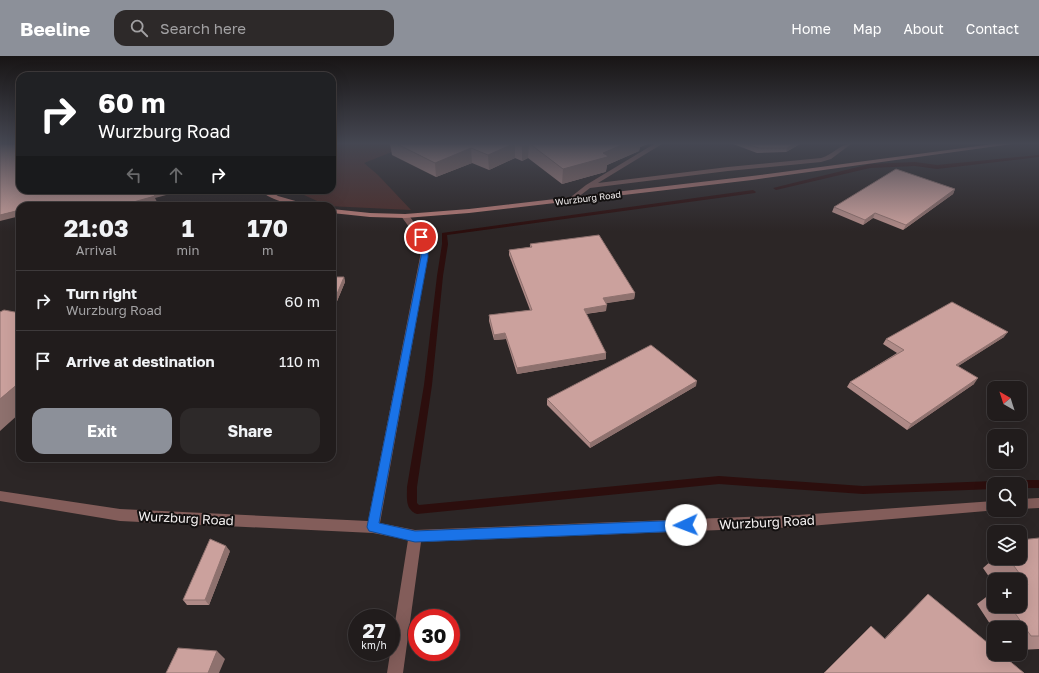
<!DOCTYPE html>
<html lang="en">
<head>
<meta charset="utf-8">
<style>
	body { margin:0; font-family:"Golos Text",sans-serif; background:#2d2929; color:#f1f3f6; height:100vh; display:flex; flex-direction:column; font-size:15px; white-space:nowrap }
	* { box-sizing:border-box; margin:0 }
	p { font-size:13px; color:#a2a1a3 }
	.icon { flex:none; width:22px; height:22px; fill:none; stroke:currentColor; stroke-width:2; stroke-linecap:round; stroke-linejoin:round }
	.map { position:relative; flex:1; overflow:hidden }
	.sheet { position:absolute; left:16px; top:146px; width:320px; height:260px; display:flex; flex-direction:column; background:#211c1c; border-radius:12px; box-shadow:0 4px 16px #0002,0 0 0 1px #3e3a3b }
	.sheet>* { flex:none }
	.top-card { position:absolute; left:16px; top:16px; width:320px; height:122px; border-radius:12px; box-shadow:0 4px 16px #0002,0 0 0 1px #3e3a3b; background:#202124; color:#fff; overflow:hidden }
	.needle { width:26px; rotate:321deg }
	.buttons { position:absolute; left:987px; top:325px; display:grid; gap:8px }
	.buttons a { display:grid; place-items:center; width:40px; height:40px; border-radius:8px; background:#211c1c; box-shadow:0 4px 16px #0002,0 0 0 1px #3e3a3b; font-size:20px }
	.speed { position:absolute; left:348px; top:553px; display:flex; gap:8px; font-size:20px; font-weight:700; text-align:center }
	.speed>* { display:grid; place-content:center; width:52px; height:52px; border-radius:50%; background:#211c1c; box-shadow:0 4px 16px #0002,0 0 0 1px #3e3a3b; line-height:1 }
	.speed small { font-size:10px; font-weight:400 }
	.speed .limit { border:6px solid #d22; background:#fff; color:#111 }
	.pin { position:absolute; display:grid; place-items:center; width:34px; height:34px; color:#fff; margin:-17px; border:2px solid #fff; border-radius:50%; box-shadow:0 1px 4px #0007 }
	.me { position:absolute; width:44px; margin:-22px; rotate:268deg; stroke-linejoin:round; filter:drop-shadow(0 0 3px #0008) }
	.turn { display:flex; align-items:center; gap:14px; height:84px; padding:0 16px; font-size:18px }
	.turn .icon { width:52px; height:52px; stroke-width:2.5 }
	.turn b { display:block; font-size:28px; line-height:34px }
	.lanes { display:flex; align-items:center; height:38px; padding:0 16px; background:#0003; justify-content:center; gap:20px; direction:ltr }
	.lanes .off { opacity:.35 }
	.eta { display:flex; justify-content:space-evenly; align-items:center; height:68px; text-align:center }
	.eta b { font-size:24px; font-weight:700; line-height:28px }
	.cta { display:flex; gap:8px; margin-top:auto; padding:8px 16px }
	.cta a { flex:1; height:46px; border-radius:12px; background:#8c9099; color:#fff; font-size:16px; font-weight:700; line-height:46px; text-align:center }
	.cta a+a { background:#2d2929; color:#f1f3f6 }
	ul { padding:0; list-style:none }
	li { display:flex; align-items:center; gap:12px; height:60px; padding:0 16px; border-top:1px solid #3e3a3b }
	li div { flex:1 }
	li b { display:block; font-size:15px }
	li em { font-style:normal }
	header { display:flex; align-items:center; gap:24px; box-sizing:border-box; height:56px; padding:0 20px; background:#8c9099; color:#fff }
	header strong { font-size:19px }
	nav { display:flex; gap:22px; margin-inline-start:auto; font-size:14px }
	.search { width:280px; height:36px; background:#2d2929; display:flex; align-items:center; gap:10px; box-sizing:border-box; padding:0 14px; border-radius:12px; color:#a2a1a3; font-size:15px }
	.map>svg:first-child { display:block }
	.green { fill:#4c2d2a }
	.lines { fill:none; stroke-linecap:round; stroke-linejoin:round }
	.stream { fill:#2c0e0d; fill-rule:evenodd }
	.service { fill:#835d5a; fill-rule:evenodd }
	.minor { fill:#835d5a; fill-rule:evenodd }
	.secondary { fill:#b67b76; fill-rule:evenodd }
	.wall { fill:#af8a87 }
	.shaded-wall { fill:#8e716e }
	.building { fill:#cba19d; stroke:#8e716e }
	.route { fill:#1a73e8; stroke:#114b97 }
	.labels { text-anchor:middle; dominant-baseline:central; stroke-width:4; stroke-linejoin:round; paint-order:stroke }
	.far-street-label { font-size:9px; fill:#f5f1f1; stroke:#131010 }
	.near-street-label { font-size:13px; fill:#f5f1f1; stroke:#131010 }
</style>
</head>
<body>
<header>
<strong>Beeline</strong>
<div class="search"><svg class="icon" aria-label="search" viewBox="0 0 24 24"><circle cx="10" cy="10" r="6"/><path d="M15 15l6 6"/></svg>Search here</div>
<nav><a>Home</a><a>Map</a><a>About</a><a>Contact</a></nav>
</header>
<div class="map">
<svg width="1039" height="617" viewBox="0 0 1039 617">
	<rect width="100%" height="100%" fill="#2c2626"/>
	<path class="green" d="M332 88H412L364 107 378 119 411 154 328 150 293 134H332Z"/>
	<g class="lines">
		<path class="stream" d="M1039 99V101L937 113 915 110 870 112 776 134 773 132 870 108 915 106 937 109Z
			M753 134 756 136 755 137 447 179 448 188 443 220 432 329 417 431V447L419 449 719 420 863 430 994 425 997 426 998 428H994V433L863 438 719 428 417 458C405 454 407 441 407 431L424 329 437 220 442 188V177Z
			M1020 424H1039V432H1020V428H1015L1017 425Z"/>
		<path class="service" d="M654 88H662L598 127 728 111 821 102C833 99 839 88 851 88L831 103 821 106 728 115 590 132 573 145 571 146 567 144 586 129Z"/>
		<path class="minor" d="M402 158H408L428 186V201L380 467 415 474 798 459 994 445V454H998L798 471 421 486 403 617H387L408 484 373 477 120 465 0 445V435L120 453 368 465 420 201V186L401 160Z
			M1039 442V452L1020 453V443Z"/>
		<path class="secondary" d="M993 88H1012L752 124 469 157 405 162 370 161 332 157V153L370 157 405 158 469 153 752 120Z
			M260 134H268L278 140 313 150C296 150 272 146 260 134Z"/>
	</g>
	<path class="wall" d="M390 88H647L640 91 639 95 607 109 606 115 605 116 562 128 528 102 522 105 515 102 489 114 472 107 436 121 392 99Z
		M733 88H800L786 96 757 97Z
		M955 133 953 138 903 174 873 162 863 169 832 156 834 151Z
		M530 188 635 237 634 243 605 247 606 255 586 258 606 297V303L517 318 506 283 494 284 489 265V259L530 254 509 199V194L530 191Z
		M332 221H344L345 226 335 250H332Z
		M1004 281 958 310 974 328 907 374 847 331 850 326 897 297 883 288 886 283Z
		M696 330 590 392 547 349V343Z
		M1039 482V593L1020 594V572H994V574L977 548 994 535V550H1020V524H994V528L983 512 991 505 988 502 994 497V502H1020Z
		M230 495 209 549H187L183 544Z
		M928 538 1024 617 885 582Z"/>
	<path class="shaded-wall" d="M513 88H515V102L489 114 488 99Z
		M527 88H529L528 102 522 105V90Z
		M624 88H647L640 91 639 95 607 109 606 115 605 116 562 128 563 113Z
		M794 88H800L786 96 787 92Z
		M471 92 472 107 436 121 435 107Z
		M955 133 953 138 903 174 906 169Z
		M162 134H181V135L155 142 157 146 141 150H119L152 137Z
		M20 154V160L0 165V159Z
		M875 157 873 162 863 169 865 164Z
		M344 221 345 226 335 250 334 245Z
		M635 237 634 243 602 248 603 242Z
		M607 249 606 255 583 258 584 253Z
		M1008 276 1004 281 952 314 956 309Z
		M505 277 506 283 494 284V279Z
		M606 297V303L517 318V312Z
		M978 322 974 328 907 374 911 368Z
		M697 325 696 330 590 392V387Z
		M20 326V357L0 375V343Z
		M226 490 230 495 209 549 205 544Z
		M217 595 225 603 219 617H208Z"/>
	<path class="building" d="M0 88H20V134H162L152 137 155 140 119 150H20V154L0 159Z
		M397 88H513L488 99 471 92 435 107Z
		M517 88H527L522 90Z
		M530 88H624L603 97 608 100 607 101 563 113Z
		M746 88H794L787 92H759Z
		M896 113 955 133 906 169 875 157 865 164 834 151Z
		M599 179 635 237 603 242 607 249 584 253 606 297 517 312 505 277 494 279 489 259 532 254 509 194 532 191 530 188Z
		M332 221H344L334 245H332Z
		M952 246 1008 276 956 309 978 322 911 368 850 326 904 294 886 283Z
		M4 254 20 257V326L0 343V256Z
		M651 289 697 325 590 387 547 343Z
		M1039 482V580H1031L1010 550H1020V530L1028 529 1008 502H1020V484Z
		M210 483 226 490 205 544H183Z
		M928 538 994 592V598H1001L1024 617H824L871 570 885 583Z
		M178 592 217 595 208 617H166Z"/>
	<linearGradient id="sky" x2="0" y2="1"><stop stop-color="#181515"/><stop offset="0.5" stop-color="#454752"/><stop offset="1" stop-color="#454752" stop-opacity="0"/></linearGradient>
	<rect width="1039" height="175" fill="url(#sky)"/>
	<path class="route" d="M421 179 424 180 428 186V201L379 467 415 475 686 464 690 466 692 469 690 473 686 475 415 486 369 475 367 471 421 201V186L418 181Z"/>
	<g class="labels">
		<g class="far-street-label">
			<text transform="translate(588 142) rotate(-7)">Wurzburg Road</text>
		</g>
		<g class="near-street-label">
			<text transform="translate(186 462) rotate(3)">Wurzburg Road</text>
			<text transform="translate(767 466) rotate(-3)">Wurzburg Road</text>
		</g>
	</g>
</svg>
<div class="buttons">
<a><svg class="needle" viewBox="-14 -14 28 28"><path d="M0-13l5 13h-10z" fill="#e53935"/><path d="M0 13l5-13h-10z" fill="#a2a1a3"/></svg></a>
<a><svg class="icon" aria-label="sound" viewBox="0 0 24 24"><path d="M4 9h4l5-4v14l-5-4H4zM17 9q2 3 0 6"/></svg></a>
<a><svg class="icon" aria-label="search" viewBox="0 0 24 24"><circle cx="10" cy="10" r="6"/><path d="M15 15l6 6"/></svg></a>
<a><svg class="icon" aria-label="layers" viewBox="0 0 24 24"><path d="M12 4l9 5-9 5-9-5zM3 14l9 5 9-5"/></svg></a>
<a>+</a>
<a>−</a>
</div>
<div class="speed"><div>27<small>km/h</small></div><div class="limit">30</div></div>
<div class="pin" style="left:421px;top:181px;background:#d93025"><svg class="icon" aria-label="arrive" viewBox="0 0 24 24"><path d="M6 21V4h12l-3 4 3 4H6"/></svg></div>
<svg class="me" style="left:686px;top:469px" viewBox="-20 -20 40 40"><circle r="19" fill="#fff"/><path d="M0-13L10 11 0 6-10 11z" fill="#1a73e8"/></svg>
<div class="top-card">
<div class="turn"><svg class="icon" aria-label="right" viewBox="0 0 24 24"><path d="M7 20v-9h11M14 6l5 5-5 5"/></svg><div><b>60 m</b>Wurzburg Road</div></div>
<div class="lanes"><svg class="icon off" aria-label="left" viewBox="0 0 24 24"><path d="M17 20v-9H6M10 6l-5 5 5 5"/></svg><svg class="icon off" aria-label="ahead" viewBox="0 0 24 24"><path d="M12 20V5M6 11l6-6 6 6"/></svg><svg class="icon" aria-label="right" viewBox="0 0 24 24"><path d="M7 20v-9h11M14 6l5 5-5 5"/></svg></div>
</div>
<section class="sheet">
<div class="eta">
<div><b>21:03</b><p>Arrival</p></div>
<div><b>1</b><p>min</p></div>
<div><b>170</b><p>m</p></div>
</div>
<ul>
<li><svg class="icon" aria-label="right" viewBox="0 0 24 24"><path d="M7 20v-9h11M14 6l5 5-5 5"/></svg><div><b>Turn right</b><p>Wurzburg Road</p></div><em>60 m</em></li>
<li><svg class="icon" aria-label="arrive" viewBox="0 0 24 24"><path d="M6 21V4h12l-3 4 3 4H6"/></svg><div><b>Arrive at destination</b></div><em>110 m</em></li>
</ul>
<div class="cta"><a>Exit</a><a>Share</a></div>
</section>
</div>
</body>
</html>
